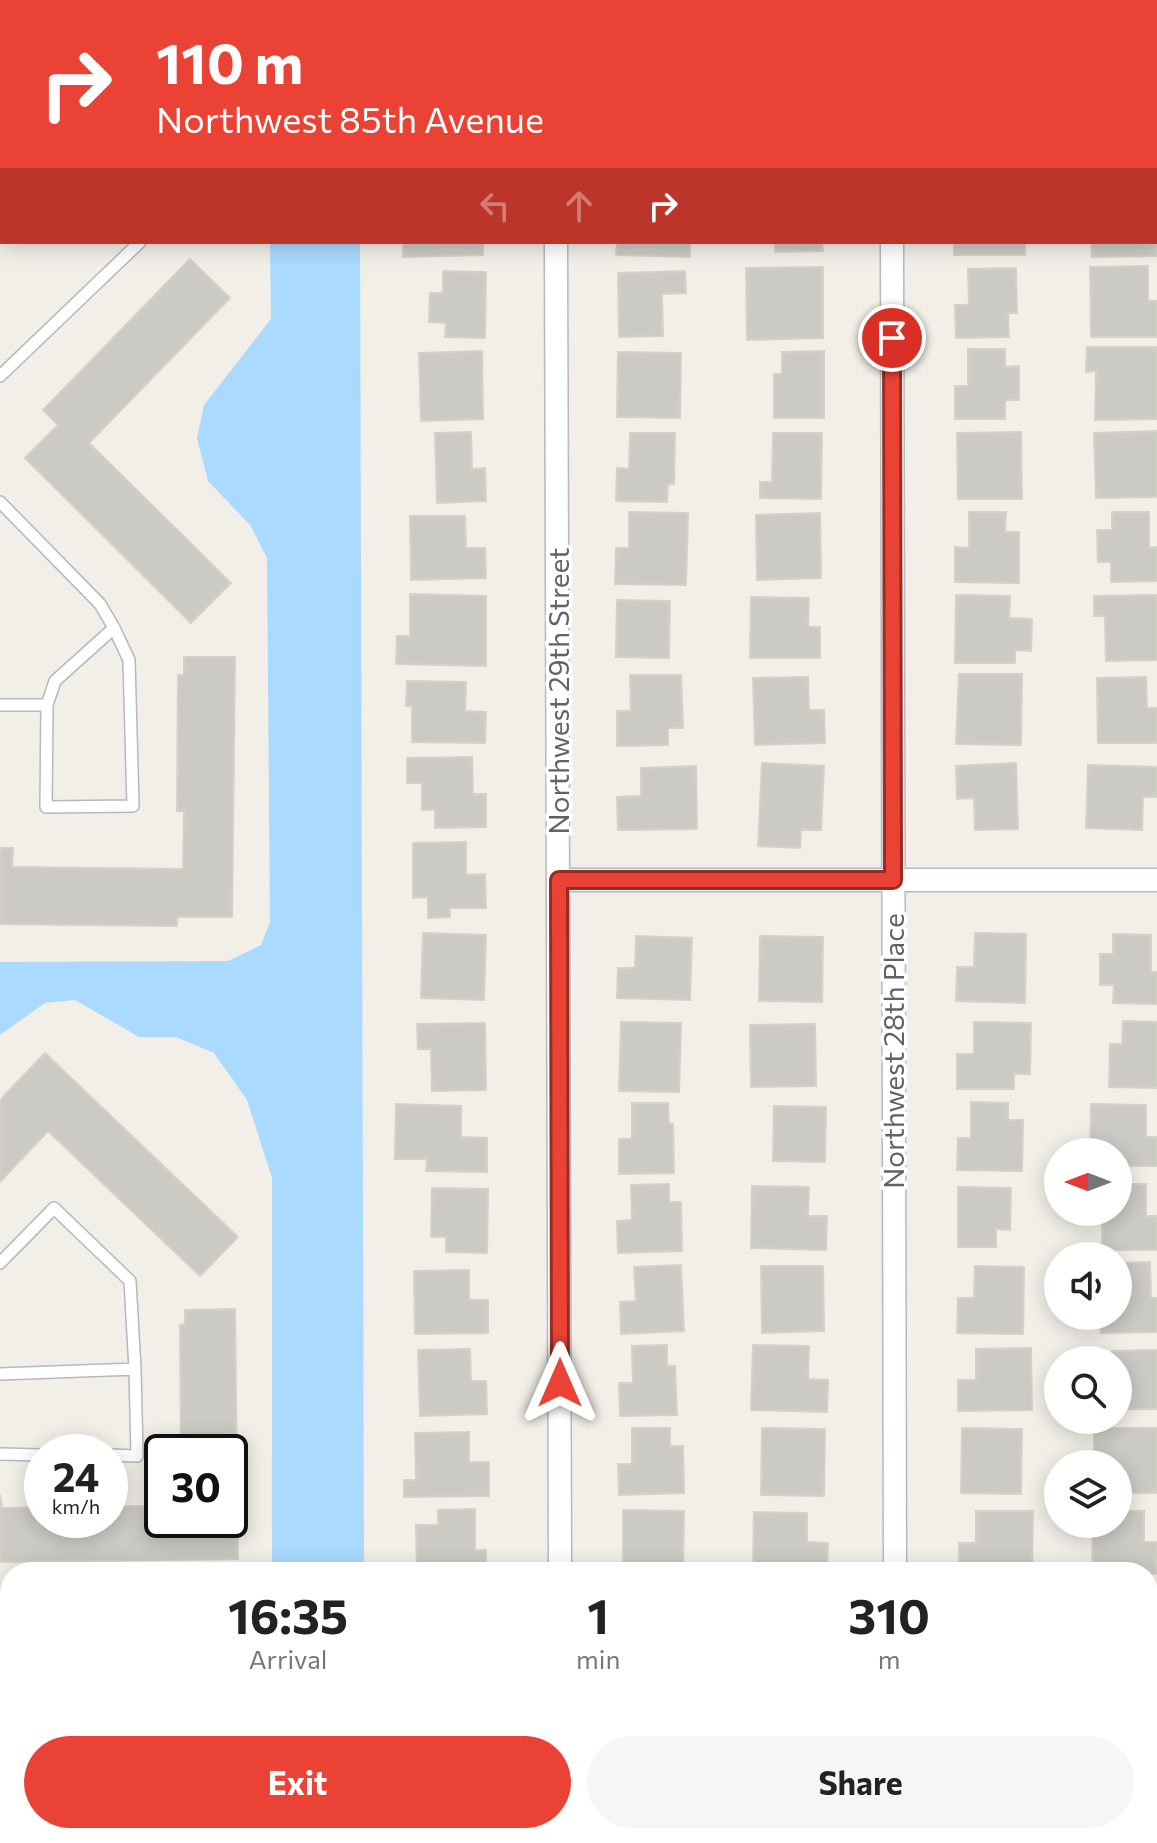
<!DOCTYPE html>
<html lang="en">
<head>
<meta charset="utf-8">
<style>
	body { margin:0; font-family:Commissioner,sans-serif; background:#f6f6f6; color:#222; height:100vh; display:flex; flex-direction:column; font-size:30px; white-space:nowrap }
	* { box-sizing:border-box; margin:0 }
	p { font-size:26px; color:#767676 }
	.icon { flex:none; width:44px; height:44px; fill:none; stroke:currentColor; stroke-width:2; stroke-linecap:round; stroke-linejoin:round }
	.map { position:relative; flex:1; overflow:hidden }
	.sheet { position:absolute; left:0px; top:1562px; width:1158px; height:282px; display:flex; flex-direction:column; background:#fff; border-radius:32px 32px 0 0; box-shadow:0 4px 20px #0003 }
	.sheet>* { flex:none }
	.banner { position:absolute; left:0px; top:0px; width:1158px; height:244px; box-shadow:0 4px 20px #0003; background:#ea4335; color:#fff; overflow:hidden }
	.needle { width:52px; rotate:270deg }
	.tools { position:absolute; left:1044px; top:1138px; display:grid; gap:16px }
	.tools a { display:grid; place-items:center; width:88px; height:88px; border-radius:50%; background:#fff; box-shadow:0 4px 20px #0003; font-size:40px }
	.speed { position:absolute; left:24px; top:1434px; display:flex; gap:16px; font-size:40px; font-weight:700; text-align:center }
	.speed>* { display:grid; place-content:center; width:104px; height:104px; border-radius:50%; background:#fff; box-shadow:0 4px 20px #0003; line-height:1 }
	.speed small { font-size:20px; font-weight:400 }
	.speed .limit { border:4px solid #111; border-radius:12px; background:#fff; color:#111 }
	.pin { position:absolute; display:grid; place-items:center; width:68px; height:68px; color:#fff; margin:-34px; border:4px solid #fff; border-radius:50%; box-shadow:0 2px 8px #0007 }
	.me { position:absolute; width:88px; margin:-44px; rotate:0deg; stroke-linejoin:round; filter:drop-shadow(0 0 6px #0008) }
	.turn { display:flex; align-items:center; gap:28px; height:168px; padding:0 24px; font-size:36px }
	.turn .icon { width:104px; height:104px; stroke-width:2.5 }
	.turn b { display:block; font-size:56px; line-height:68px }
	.lanes { display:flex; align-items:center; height:76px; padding:0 24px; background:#0003; justify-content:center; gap:40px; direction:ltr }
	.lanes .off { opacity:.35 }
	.eta { display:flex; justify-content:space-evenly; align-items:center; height:136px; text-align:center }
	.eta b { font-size:48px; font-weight:700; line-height:56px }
	.cta { display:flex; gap:16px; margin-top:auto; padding:16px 24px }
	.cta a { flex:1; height:92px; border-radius:48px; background:#ea4335; color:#fff; font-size:32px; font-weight:700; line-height:92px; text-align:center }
	.cta a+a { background:#f6f6f6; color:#222 }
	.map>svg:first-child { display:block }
	.water { fill:#aadaff }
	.building { fill:#cccac5; stroke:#d6d1c6; stroke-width:2 }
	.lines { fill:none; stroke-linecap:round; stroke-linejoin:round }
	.lane-casing { stroke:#b5b8bc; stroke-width:14 }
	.street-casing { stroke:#b5b8bc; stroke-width:25 }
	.lane { stroke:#fff; stroke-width:11 }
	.street { stroke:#fff; stroke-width:22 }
	.route-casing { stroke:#982c22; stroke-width:20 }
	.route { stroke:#ea4335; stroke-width:14 }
	.labels { text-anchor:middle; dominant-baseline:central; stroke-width:7; stroke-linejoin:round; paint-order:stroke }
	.street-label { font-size:28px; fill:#5f6368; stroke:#fff }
</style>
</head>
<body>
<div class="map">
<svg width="1157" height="1843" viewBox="0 0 1157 1843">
	<rect width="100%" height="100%" fill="#f1efe8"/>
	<path class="water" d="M270 242H360L364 1572H272V1178L247 1100 214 1053 176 1037H139L75 1000 45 1003 0 1035V962L228 961 261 945 270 922 267 558 250 525 208 481 197 438 204 405 271 319Z
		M10 1652V1792L0 1783V1666Z
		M242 1834H363V1843H250Z"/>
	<path class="building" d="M1156 222 1157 256 1092 257 1091 242H1156Z
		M403 242H483V255L403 257Z
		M617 242H690V257L616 255Z
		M775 242H822L823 251 775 252Z
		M954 242H1025V255H954Z
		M190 259 230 298 89 443 231 583 191 623 25 458 58 425 43 410Z
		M1148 266V301H1157V337H1091L1090 267Z
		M823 267V338L747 340 746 268Z
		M1016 268 1017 313H1008L1009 337 956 338 955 305H969L968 269Z
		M443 271 486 272 485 338 445 337 446 323 429 322 430 293H443Z
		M685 271 686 293 662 294 663 336 619 337 618 273Z
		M1087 347H1157V419L1095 420 1096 371 1086 372Z
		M968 349H1005V367L1019 366V400H1005V419H955V386H968Z
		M482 351 483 419 421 421 419 353Z
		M824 351V418H774V374H782V352Z
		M618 352 681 353 680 418 617 417Z
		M1157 431V497L1096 498 1094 433Z
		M471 432 472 469 485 468 486 501 437 503 435 433Z
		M1021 432 1022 499H958L957 433Z
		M630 433H675L674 484H668L667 502 616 501 617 468 629 469Z
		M773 433H822L821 499 760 498V482H772Z
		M629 512 688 513 686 585 615 584 616 548H629Z
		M969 512H1006L1005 532H1019V583L955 582V547L969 548Z
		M1112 512H1149V548L1157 547V581L1111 582V562H1098L1097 530H1112Z
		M820 513 821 578 757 580 756 515Z
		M410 516H465L466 548H485L486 578 411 580Z
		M410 594 486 596V666L396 664 397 636H410Z
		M956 595 1010 596 1009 618 1032 619 1031 651 1015 650V663H955Z
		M1157 595V660L1106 661 1105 616H1094V596Z
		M751 597 809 598 808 627H820V658H750Z
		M617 600 670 601 669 658 616 657Z
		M184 657H235L232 917H177V926L0 924V848H13L12 867 183 869 184 811H177L178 675H184Z
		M959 674H1022L1021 745 956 744Z
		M630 675H681L683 728H668V745L617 746V711H631Z
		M808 677 809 710H824L825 743 755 745 753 678Z
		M1146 677 1147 708H1157V743H1098L1097 678Z
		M407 681 466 682 465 711 486 712 485 743 412 742V706H406Z
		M472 757 473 794H486V827L435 828V810H422V783H407V758Z
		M762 763 824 766 821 830H801L800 848 758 846Z
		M1016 763 1018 829 975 830 974 798 957 799 956 766Z
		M1088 765 1157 767V797H1143L1142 830 1086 828Z
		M696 766 697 829 618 830 617 797 641 796V768Z
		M466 842V875L485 874 486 908H450V917L428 918V897L413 898V843Z
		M423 933 486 935 484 1000 421 998Z
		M975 933 1026 934 1025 1003 956 1001 957 967H974Z
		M1113 934 1151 935V972H1157V1004L1113 1003 1114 985H1100V954H1113Z
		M636 936 692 938 690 1000 617 998 618 968H635Z
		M760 936 823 937 822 1002 759 1001Z
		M1123 1021 1157 1022V1088L1109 1087 1110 1044H1122Z
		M621 1022 681 1023 679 1092 619 1091Z
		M974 1022 1031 1023 1030 1074H1014V1089H957V1054H974Z
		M485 1023 486 1090 432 1091 431 1049H418L417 1024Z
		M815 1024 816 1086 751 1087 750 1025Z
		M45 1053 238 1237 200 1276 48 1131 0 1182V1100Z
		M971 1102 1008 1103V1120H1023L1022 1171 957 1170 958 1138H971Z
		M632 1103H668L669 1124H673L674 1173 619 1174V1139H632Z
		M396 1104 461 1106V1137L487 1138V1172L426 1171 427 1159H395Z
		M1091 1104 1146 1105V1137H1157V1166H1118V1152H1090Z
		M774 1106 826 1107 825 1162 773 1161Z
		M669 1184V1202H681L682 1251 618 1253 617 1221 632 1220 631 1185Z
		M1118 1184H1146V1216H1157V1250H1102V1212H1118Z
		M752 1186 809 1187 808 1216H827L826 1250 751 1248Z
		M958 1187 1011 1188 1010 1230 996 1229V1247H958Z
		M432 1188 488 1189 487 1253 446 1252V1237H431Z
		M1150 1262 1151 1298H1157V1332L1101 1333 1100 1316H1118V1263Z
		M681 1265 684 1331 621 1334 620 1302 636 1301 634 1267Z
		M761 1266H823L824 1331 762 1333Z
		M975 1266 1024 1267 1023 1334 957 1333 958 1298H974Z
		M469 1270V1300H488V1333L415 1334 414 1271Z
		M235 1309 238 1559 0 1562V1495L2 1508 42 1507V1520H110V1506H162V1520H230V1452H181L180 1325 185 1324V1310Z
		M667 1345V1366H675L677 1415 620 1416 619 1383H633L632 1346Z
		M753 1345 809 1346 808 1379 828 1380 827 1412 751 1410Z
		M1031 1348 1032 1410 958 1411V1380H976V1349Z
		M470 1349 471 1381H486L487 1414 420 1416 418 1350Z
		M1157 1350V1409H1127V1392H1118V1360H1113L1112 1351Z
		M632 1428H670V1446H683L684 1493 619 1495 618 1464H632Z
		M762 1428 825 1429 824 1496 761 1495Z
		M962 1428 1022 1429 1021 1494 961 1493Z
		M1094 1428H1157V1493H1118V1464H1094Z
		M469 1432V1462H489V1496L404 1497V1480H416L415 1433Z
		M475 1509V1550H486V1572H417L416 1525H438V1510Z
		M623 1510 684 1511 683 1572H623Z
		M976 1511H1033L1032 1572H959V1543H976Z
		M1118 1511H1144V1542H1157V1574L1092 1572 1093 1524H1118Z
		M754 1512 807 1513V1542L828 1543 827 1572H753Z
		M1148 1592 1149 1622H1157V1655H1148Z
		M1148 1671H1157V1738H1148Z
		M1148 1753H1157V1817H1148Z
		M429 1834H477V1843H429Z
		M662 1835V1843H621L620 1836Z
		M962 1835 1019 1836V1843H962Z
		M1157 1837V1843H1121V1838Z"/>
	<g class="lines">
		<defs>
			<path id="lane" d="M9 2 10 0
				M0 64 2 51
				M0 99 2 101
				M0 376 140 242
				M0 502 100 604 114 628
				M114 628 129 660 133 806 46 807 47 705 55 681Z
				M0 705H47
				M0 1263 54 1208 130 1281 135 1369
				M0 1374 135 1369 137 1456 110 1455
				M0 1454 42 1455"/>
			<path id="street" d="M554 0V2
				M892 0V2
				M556 242 560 1572
				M892 242 895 1572
				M559 880H1157
				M560 1834V1843
				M895 1834V1843"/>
		</defs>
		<use href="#lane" class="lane-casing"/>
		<use href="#street" class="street-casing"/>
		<use href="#lane" class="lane"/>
		<use href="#street" class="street"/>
	</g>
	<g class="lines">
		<defs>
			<path id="route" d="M560 1383 559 880H893L892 338"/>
		</defs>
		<use href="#route" class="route-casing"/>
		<use href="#route" class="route"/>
	</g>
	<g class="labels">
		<g class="street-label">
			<text transform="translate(558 691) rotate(-90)">Northwest 29th Street</text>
			<text transform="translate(893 1051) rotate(-90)">Northwest 28th Place</text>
		</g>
	</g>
</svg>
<div class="tools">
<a><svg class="needle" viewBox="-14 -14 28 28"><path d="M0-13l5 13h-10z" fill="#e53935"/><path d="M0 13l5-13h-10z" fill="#767676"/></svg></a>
<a><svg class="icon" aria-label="sound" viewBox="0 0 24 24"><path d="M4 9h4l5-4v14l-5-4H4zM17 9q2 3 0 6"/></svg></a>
<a><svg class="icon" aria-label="search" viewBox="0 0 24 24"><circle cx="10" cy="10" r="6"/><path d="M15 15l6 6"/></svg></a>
<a><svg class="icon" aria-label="layers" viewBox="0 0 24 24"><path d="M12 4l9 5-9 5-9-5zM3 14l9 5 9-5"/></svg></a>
</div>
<div class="speed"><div>24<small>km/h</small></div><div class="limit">30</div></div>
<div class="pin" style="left:892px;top:338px;background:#d93025"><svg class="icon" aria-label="arrive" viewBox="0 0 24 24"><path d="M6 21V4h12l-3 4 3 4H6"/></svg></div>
<svg class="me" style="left:560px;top:1383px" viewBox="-20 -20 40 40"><path d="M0-17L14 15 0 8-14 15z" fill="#ea4335" stroke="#fff" stroke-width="4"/></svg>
<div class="banner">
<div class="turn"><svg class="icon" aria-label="right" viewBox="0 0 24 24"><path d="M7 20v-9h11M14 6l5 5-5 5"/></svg><div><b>110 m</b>Northwest 85th Avenue</div></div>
<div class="lanes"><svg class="icon off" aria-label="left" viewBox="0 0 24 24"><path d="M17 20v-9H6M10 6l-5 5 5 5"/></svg><svg class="icon off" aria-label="ahead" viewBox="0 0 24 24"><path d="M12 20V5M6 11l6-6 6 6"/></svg><svg class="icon" aria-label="right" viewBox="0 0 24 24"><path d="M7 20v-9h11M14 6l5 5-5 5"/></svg></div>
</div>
<section class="sheet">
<div class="eta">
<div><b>16:35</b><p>Arrival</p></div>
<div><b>1</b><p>min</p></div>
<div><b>310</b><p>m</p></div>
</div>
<div class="cta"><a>Exit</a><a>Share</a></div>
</section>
</div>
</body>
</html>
